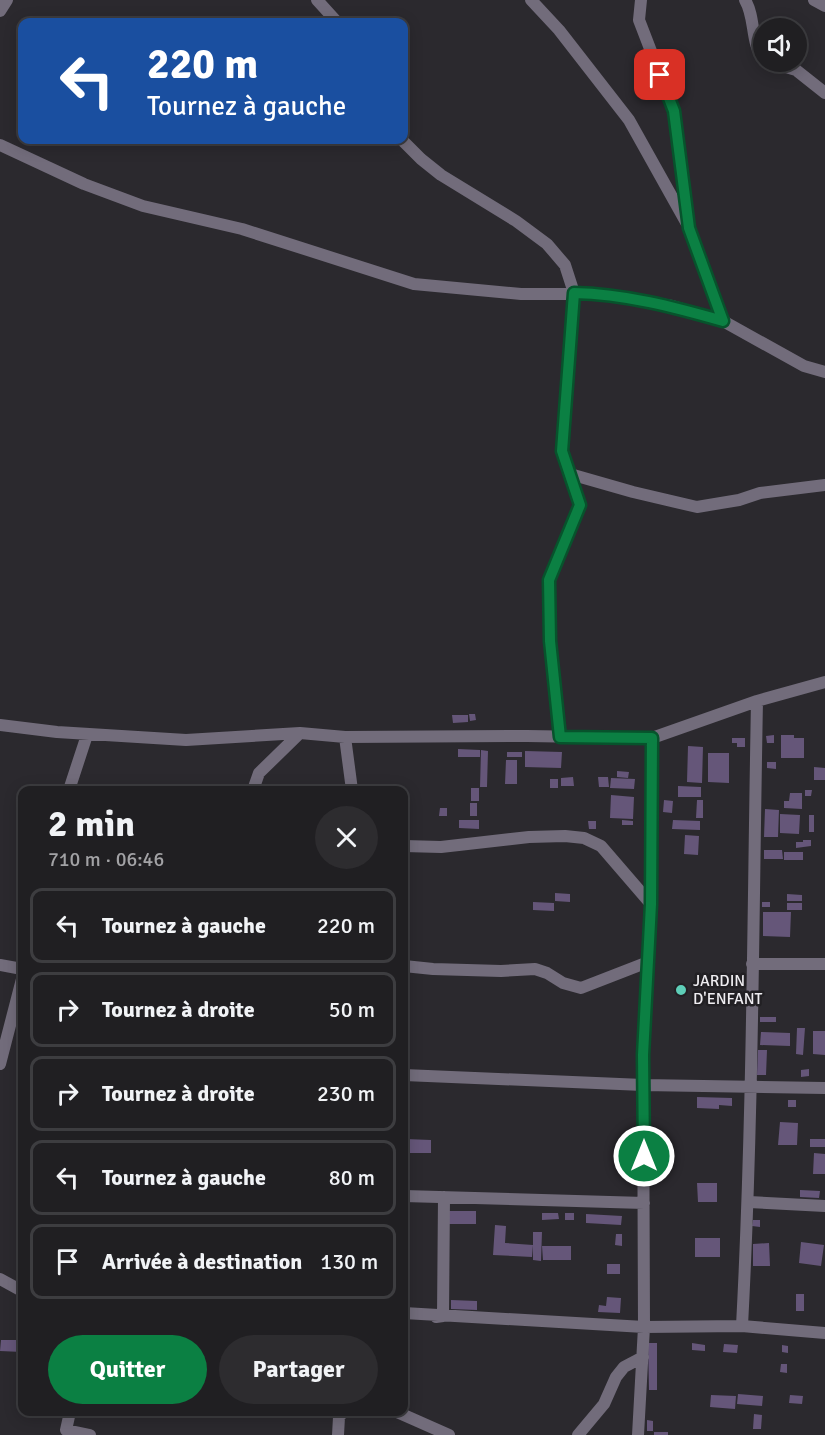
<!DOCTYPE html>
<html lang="fr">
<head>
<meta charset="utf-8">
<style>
	body { margin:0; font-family:Signika,sans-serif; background:#2d2c2f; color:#f1f3f6; height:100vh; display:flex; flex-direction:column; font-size:22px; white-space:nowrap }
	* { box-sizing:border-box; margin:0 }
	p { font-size:20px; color:#a2a2a5 }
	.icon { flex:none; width:33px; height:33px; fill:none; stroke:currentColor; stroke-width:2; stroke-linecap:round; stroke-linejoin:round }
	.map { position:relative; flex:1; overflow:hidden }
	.side { position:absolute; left:18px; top:786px; width:390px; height:630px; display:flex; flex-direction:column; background:#201f22; border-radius:12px; box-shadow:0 3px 15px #0003,0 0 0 2px #3d3d40 }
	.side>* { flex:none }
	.banner { position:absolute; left:18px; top:18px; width:390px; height:126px; border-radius:12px; box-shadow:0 3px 15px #0003,0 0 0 2px #3d3d40; background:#1a4fa0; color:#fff; overflow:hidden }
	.tools { position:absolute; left:753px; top:18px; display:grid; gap:12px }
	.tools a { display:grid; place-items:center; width:54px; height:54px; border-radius:50%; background:#201f22; box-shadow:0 3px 15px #0003,0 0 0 2px #3d3d40; font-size:30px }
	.pin { position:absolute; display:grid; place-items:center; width:51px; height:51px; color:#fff; margin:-26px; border-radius:12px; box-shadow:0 3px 9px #0006 }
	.me { position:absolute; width:66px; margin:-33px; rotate:0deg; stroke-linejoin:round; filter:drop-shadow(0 0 4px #0008) }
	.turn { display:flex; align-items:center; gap:21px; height:126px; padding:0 30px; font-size:27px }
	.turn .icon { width:78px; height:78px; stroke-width:2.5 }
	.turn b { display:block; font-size:42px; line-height:51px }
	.round { display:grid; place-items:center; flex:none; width:63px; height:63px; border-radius:32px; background:#2d2c2f }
	.overview { display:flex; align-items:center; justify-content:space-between; height:102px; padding:0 30px }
	h1 { font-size:36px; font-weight:800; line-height:45px }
	.button { display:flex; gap:12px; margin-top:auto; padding:12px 30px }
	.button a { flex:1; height:69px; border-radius:36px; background:#0b8043; color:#fff; font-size:24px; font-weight:800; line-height:69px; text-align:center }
	.button a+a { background:#2d2c2f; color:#f1f3f6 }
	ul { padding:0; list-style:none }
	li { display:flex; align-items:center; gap:18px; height:75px; margin:0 12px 9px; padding:0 18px; border:3px solid #3d3d40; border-radius:12px }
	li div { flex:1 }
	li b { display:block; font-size:22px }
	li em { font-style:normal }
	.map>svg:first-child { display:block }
	.building { fill:#655679 }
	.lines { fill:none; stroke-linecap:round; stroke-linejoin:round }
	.street { stroke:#726c7b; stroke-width:12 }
	.route-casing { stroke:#07532c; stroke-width:15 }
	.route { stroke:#0b8043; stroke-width:10 }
	.poi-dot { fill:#5eceb8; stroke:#222024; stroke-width:2 }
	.labels { text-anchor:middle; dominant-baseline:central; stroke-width:5; stroke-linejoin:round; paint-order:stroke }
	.poi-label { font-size:16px; fill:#efedf1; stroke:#222024; text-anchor:start }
</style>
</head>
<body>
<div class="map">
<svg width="825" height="1435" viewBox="0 0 825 1435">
	<rect width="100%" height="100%" fill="#2b292e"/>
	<path class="building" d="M469 714H475L476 720 470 721Z
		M452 715H468V722L453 723Z
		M774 735V743H767L766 736Z
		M781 735H794V738H804V758H781Z
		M732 738H745V747H737V743H732Z
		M688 746 703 747 702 783 687 782Z
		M458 749 480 750V757H458Z
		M481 750 488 751 487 787H480Z
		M525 751 562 752 561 768 525 767Z
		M507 752H522V757H507Z
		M708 753H729V783L708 782Z
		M506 760H517V784H505Z
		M767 762H776V769L767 768Z
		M814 767 825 768V780H814Z
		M617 771 629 772 628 778 617 777Z
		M573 777 574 786H561V778Z
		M598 777H608L609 787H599Z
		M611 778 635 779 634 789 610 788Z
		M550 779H558V788H550Z
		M678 786 701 787V797H678Z
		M471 788H479V801H471Z
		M805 790H812L811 796H805Z
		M790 793H802V809L784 808V801H789Z
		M611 795 634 797 633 819 610 818Z
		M664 800 673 801 672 813 663 812Z
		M697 800H703V818H696Z
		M470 803H477V816H470Z
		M440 808H447V816H439Z
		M765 809 779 810 778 837H764Z
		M780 814 800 815 799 834 780 833Z
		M809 815H814V832H809Z
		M459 820H479V829L459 828Z
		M622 820 633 821V825H622Z
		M673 820 700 821V830L672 829Z
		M588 821H596V829H589Z
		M685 835 699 836 698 855 684 854Z
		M803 840H811V846L796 848V842H803Z
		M764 850H782L783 859H764Z
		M784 852H803V860H784Z
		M555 893 570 894V902L555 901Z
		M787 894 802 895V901H787Z
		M533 902 554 903V911L533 910Z
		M762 902H770V907H762Z
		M787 903H802V910H787Z
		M763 912H791L790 937 763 936Z
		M760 1017H776V1022H760Z
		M797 1028H805L803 1055 796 1054Z
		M813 1031H825V1055L813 1054Z
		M761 1032 790 1033V1046L760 1045Z
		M758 1050H767L766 1075H757Z
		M809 1069V1076L801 1077V1070Z
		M697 1097 732 1098V1106L719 1105V1109L697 1108Z
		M788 1100H796V1107H788Z
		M780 1122 798 1123 797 1145H778Z
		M406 1139 431 1140V1153H405Z
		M810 1139H825V1147H810Z
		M814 1153 825 1154V1174H813Z
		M697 1183H717V1202H698Z
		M800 1190 820 1191 819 1198 800 1197Z
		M447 1211H476V1224H447Z
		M542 1213H558L559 1219 542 1220Z
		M565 1213H574V1220H565Z
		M586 1214 622 1216 621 1225 586 1223Z
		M753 1220H760V1227L752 1226Z
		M495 1225 506 1226 505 1243 533 1245 532 1257 493 1255Z
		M533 1232H542L541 1261 533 1260Z
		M616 1234H622V1246L615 1245Z
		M695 1238H720V1257H695Z
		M801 1242 824 1245 821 1266 799 1263Z
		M769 1243 770 1266H753V1244Z
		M542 1246H571V1260H543Z
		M607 1264H620V1274H607Z
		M796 1294H804V1311H796Z
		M607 1297 621 1298 620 1313 598 1312 599 1305 606 1306Z
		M451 1300 477 1301V1310L451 1309Z
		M1 1340H22V1352L0 1351Z
		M648 1343H657V1390H649Z
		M692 1343 705 1345V1351L692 1350Z
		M724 1344 738 1345 737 1353 723 1352Z
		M782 1345 788 1346V1353L782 1352Z
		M781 1364H787V1373L780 1372Z
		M738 1394 763 1396 762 1406 737 1404Z
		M711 1395 736 1396 735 1409 710 1407Z
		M790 1395 803 1396 802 1404 789 1403Z
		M754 1414 762 1415 761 1429H753Z
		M647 1420 653 1421V1431H647Z
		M654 1432H668V1435H654Z"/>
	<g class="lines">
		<path class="street" d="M317 0 337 22
			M531 0 559 30 629 120 686 222
			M641 0 639 20 674 111 689 228 723 321
			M745 0C756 18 750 43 764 60
			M814 0 825 6
			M0 11 7 0
			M769 62 796 70 825 93
			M402 140 421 159 441 175 516 221 547 244 565 265 574 293 562 451 570 474 633 492 697 507 739 500 760 493 825 485
			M0 145 84 184 143 206 242 229 414 284 521 294H600L672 306 723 321 804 366 825 372
			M0 725 57 732 186 740 300 733 345 737 527 736 652 738 757 701 825 682
			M345 737 352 790
			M560 737 550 641 549 580 580 505 570 474
			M69 790 87 735
			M253 790 259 773 300 733
			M404 846 441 847 529 837 565 836 584 838 601 846 651 904
			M752 964H825
			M0 965 22 969
			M404 966 433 969 501 971 535 969 547 973 563 983 581 988 648 962
			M0 1064 22 979
			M404 1075 643 1085 825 1088
			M404 1196 644 1203
			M749 1202 825 1206
			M0 1279 22 1291
			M404 1313 644 1327 742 1326 825 1333
			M436 1317 443 1316 444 1197
			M742 1326C753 1118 753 910 757 701
			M70 1412 66 1430 90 1435
			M397 1412 449 1435
			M338 1435 339 1417 343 1412
			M578 1435 604 1404 616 1377 624 1367 643 1357
			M638 1435 644 1327 643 1055 651 904 652 738"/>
	</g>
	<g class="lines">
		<defs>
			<path id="route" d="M644 1156 643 1055 651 904 652 738 560 737 550 641 549 580 580 505 562 451 574 293C625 294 674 307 723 321L689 228 674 111 660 75"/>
		</defs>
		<use href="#route" class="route-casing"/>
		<use href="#route" class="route"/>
	</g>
	<circle class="poi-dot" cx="681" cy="990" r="6"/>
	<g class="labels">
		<g class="poi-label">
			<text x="693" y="981">JARDIN<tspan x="693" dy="18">D'ENFANT</tspan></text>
		</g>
	</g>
</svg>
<div class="tools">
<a><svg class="icon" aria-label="sound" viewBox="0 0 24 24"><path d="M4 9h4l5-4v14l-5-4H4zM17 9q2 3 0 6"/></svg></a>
</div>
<div class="pin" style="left:660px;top:75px;background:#d93025"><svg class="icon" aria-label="arrive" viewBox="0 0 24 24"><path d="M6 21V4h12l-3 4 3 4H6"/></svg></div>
<svg class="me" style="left:644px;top:1156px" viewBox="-20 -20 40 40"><circle r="17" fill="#0b8043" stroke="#fff" stroke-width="3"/><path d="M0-11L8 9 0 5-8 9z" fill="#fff"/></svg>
<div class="banner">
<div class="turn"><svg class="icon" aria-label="left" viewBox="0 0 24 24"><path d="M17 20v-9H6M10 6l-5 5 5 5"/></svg><div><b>220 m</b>Tournez à gauche</div></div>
</div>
<section class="side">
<div class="overview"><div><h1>2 min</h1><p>710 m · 06:46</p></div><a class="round"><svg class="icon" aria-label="close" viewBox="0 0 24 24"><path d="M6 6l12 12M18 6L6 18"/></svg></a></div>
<ul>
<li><svg class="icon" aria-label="left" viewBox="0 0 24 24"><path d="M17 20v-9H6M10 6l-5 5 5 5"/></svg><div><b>Tournez à gauche</b></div><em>220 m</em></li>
<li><svg class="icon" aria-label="right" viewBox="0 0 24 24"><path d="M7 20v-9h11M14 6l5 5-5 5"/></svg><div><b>Tournez à droite</b></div><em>50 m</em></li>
<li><svg class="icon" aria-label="right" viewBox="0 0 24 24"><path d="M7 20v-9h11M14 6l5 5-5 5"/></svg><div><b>Tournez à droite</b></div><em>230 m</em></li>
<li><svg class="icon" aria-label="left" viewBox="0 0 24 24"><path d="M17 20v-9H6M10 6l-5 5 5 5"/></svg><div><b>Tournez à gauche</b></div><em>80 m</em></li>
<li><svg class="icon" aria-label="arrive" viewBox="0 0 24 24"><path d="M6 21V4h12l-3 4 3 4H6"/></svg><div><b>Arrivée à destination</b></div><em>130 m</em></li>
</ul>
<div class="button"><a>Quitter</a><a>Partager</a></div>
</section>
</div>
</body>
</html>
